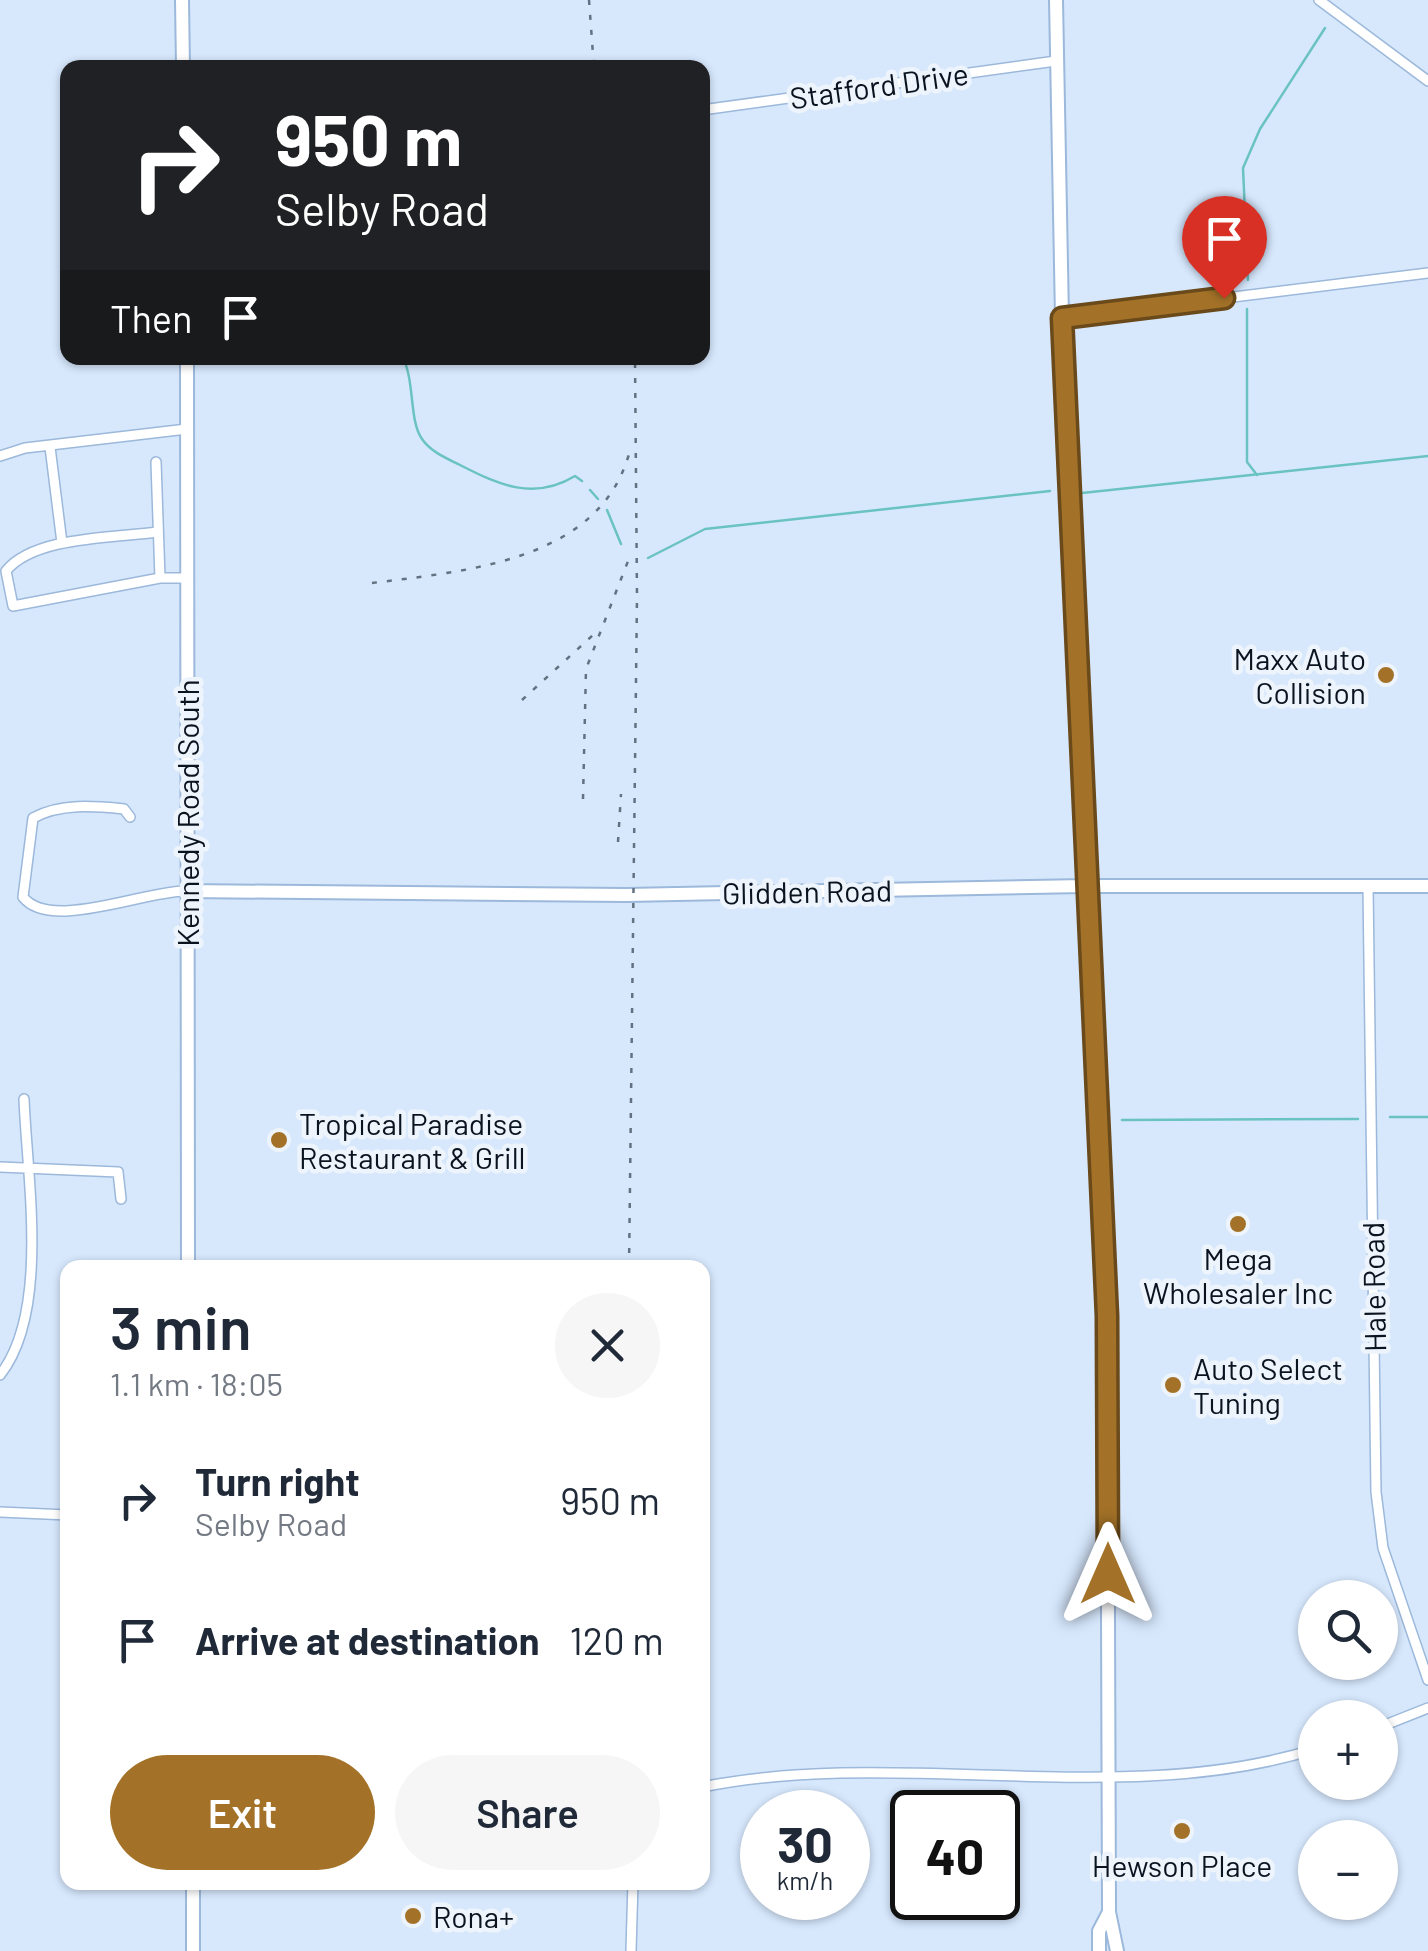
<!DOCTYPE html>
<html lang="en">
<head>
<meta charset="utf-8">
<style>
	body { margin:0; font-family:Barlow,sans-serif; background:#f6f6f7; color:#1f2937; height:100vh; display:flex; flex-direction:column; font-size:38px; white-space:nowrap }
	* { box-sizing:border-box; margin:0 }
	p { font-size:32px; color:#747a83 }
	.icon { flex:none; width:55px; height:55px; fill:none; stroke:currentColor; stroke-width:2; stroke-linecap:round; stroke-linejoin:round }
	.map { position:relative; flex:1; overflow:hidden }
	.details { position:absolute; left:60px; top:1260px; width:650px; height:630px; display:flex; flex-direction:column; background:#fff; border-radius:20px; box-shadow:0 2px 8px #0004 }
	.details>* { flex:none }
	.guide { position:absolute; left:60px; top:60px; width:650px; height:305px; border-radius:20px; box-shadow:0 2px 8px #0004; background:#202124; color:#fff; overflow:hidden }
	.buttons { position:absolute; left:1298px; top:1580px; display:grid; gap:20px }
	.buttons a { display:grid; place-items:center; width:100px; height:100px; border-radius:50%; background:#fff; box-shadow:0 2px 8px #0004; font-size:50px }
	.speed { position:absolute; left:740px; top:1790px; display:flex; gap:20px; font-size:50px; font-weight:700; text-align:center }
	.speed>* { display:grid; place-content:center; width:130px; height:130px; border-radius:50%; background:#fff; box-shadow:0 2px 8px #0004; line-height:1 }
	.speed small { font-size:25px; font-weight:400 }
	.speed .limit { border:5px solid #111; border-radius:15px; background:#fff; color:#111 }
	.pin { position:absolute; display:grid; place-items:center; width:85px; height:85px; color:#fff; margin:-102px -42px; border-radius:50% 50% 50% 0; rotate:-45deg; box-shadow:0 0 10px #0007 }
	.pin .icon { rotate:45deg }
	.me { position:absolute; width:110px; margin:-55px; rotate:0deg; stroke-linejoin:round; filter:drop-shadow(0 0 8px #0008) }
	.turn { display:flex; align-items:center; gap:35px; height:210px; padding:0 50px; font-size:45px }
	.turn .icon { width:130px; height:130px; stroke-width:2.5 }
	.turn b { display:block; font-size:70px; line-height:85px }
	.then { display:flex; align-items:center; height:95px; padding:0 50px; background:#0003; gap:20px; font-size:38px }
	.round { display:grid; place-items:center; flex:none; width:105px; height:105px; border-radius:52px; background:#f6f6f7 }
	.summary { display:flex; align-items:center; justify-content:space-between; height:170px; padding:0 50px }
	h1 { font-size:60px; font-weight:600; line-height:75px }
	.cta { display:flex; gap:20px; margin-top:auto; padding:20px 50px }
	.cta a { flex:1; height:115px; border-radius:60px; background:#a37228; color:#fff; font-size:40px; font-weight:600; line-height:115px; text-align:center }
	.cta a+a { background:#f6f6f7; color:#1f2937 }
	ul { padding:0; list-style:none }
	li { display:flex; align-items:center; gap:30px; height:140px; padding:0 50px }
	li div { flex:1 }
	li b { display:block; font-size:38px }
	li em { font-style:normal }
	.map>svg:first-child { display:block }
	.lines { fill:none; stroke-linecap:round; stroke-linejoin:round }
	.stream { stroke:#6ac3c1; stroke-width:2.5 }
	.street-casing { stroke:#9cb8da; stroke-width:12 }
	.secondary-casing { stroke:#9cb8da; stroke-width:16 }
	.street { stroke:#fff; stroke-width:9 }
	.secondary { stroke:#fff; stroke-width:12 }
	.rail { stroke:#647181; stroke-width:2.5; stroke-dasharray:5 10; stroke-linecap:butt }
	.route-casing { stroke:#6a4a1a; stroke-width:25 }
	.route { stroke:#a37228; stroke-width:18 }
	.poi-dot { fill:#a37228; stroke:#eef4fb; stroke-width:4 }
	.labels { text-anchor:middle; dominant-baseline:central; stroke-width:9; stroke-linejoin:round; paint-order:stroke }
	.street-label { font-size:30px; fill:#0a1420; stroke:#eef4fb }
	.poi-label { font-size:30px; fill:#0a1420; stroke:#eef4fb; text-anchor:start }
</style>
</head>
<body>
<div class="map">
<svg width="1428" height="1951" viewBox="0 0 1428 1951">
	<rect width="100%" height="100%" fill="#d7e8fd"/>
	<g class="lines">
		<path class="stream" d="M1248 280 1243 168 1260 129 1325 28
			M1247 309V462L1257 475
			M403 358C415 382 409 421 422 439 431 452 446 458 460 465 499 485 534 501 575 476L582 481
			M590 490 598 499
			M1082 493 1428 456
			M607 510 621 544
			M648 558 705 529 1050 491
			M1390 1117H1428
			M1122 1120 1358 1119"/>
		<defs>
			<path id="street" d="M1319 0 1428 81
				M702 110 1056 61
				M1062 318 1428 273
				M50 447 62 543
				M0 456 25 448 187 429
				M156 462 160 578
				M157 532C115 538 34 536 6 571L13 606 160 578H186
				M130 817 124 809C94 806 60 803 33 818L23 897C50 932 147 890 186 891
				M1368 886 1376 1492 1383 1548 1428 1680
				M0 1167 118 1172 121 1199
				M0 1375C50 1312 27 1178 24 1099
				M0 1512 68 1515
				M1380 1727 1428 1708
				M702 1787C900 1747 1123 1810 1315 1749
				M631 1951 633 1882"/>
			<path id="secondary" d="M182 0 183 68
				M1056 0 1062 318 1107 1316 1109 1912 1099 1931V1951
				M187 358 188 1268
				M186 891 627 895 1085 886H1428
				M193 1882V1951
				M1109 1912 1117 1951"/>
		</defs>
		<use href="#street" class="street-casing"/>
		<use href="#secondary" class="secondary-casing"/>
		<use href="#street" class="street"/>
		<use href="#secondary" class="secondary"/>
		<path class="rail" d="M589 0 594 68
			M372 583C465 571 598 562 629 454
			M522 700 593 635
			M583 799 586 669 630 556
			M618 842 621 794
			M629 1268 637 597 635 358"/>
	</g>
	<g class="lines">
		<defs>
			<path id="route" d="M1108 1574 1107 1316 1062 318 1224 298"/>
		</defs>
		<use href="#route" class="route-casing"/>
		<use href="#route" class="route"/>
	</g>
	<g class="poi-dot">
		<circle cx="1386" cy="675" r="10"/>
		<circle cx="279" cy="1140" r="10"/>
		<circle cx="1238" cy="1224" r="10"/>
		<circle cx="1173" cy="1385" r="10"/>
		<circle cx="1182" cy="1831" r="10"/>
		<circle cx="413" cy="1916" r="10"/>
	</g>
	<g class="labels">
		<g class="street-label">
			<text transform="translate(879 85) rotate(-8)">Stafford Drive</text>
			<text transform="translate(187 813) rotate(-90)">Kennedy Road South</text>
			<text transform="translate(807 891) rotate(-1)">Glidden Road</text>
			<text transform="translate(1373 1287) rotate(-91)">Hale Road</text>
		</g>
		<g class="poi-label">
			<text x="1366" y="658" text-anchor="end">Maxx Auto<tspan x="1366" dy="34">Collision</tspan></text>
			<text x="299" y="1123">Tropical Paradise<tspan x="299" dy="34">Restaurant &amp; Grill</tspan></text>
			<text x="1238" y="1258" text-anchor="middle">Mega<tspan x="1238" dy="34">Wholesaler Inc</tspan></text>
			<text x="1193" y="1368">Auto Select<tspan x="1193" dy="34">Tuning</tspan></text>
			<text x="1182" y="1865" text-anchor="middle">Hewson Place</text>
			<text x="433" y="1916">Rona+</text>
		</g>
	</g>
</svg>
<div class="buttons">
<a><svg class="icon" aria-label="search" viewBox="0 0 24 24"><circle cx="10" cy="10" r="6"/><path d="M15 15l6 6"/></svg></a>
<a>+</a>
<a>−</a>
</div>
<div class="speed"><div>30<small>km/h</small></div><div class="limit">40</div></div>
<div class="pin" style="left:1224px;top:298px;background:#d93025"><svg class="icon" aria-label="arrive" viewBox="0 0 24 24"><path d="M6 21V4h12l-3 4 3 4H6"/></svg></div>
<svg class="me" style="left:1108px;top:1574px" viewBox="-20 -20 40 40"><path d="M0-17L14 15 0 8-14 15z" fill="#a37228" stroke="#fff" stroke-width="4"/></svg>
<div class="guide">
<div class="turn"><svg class="icon" aria-label="right" viewBox="0 0 24 24"><path d="M7 20v-9h11M14 6l5 5-5 5"/></svg><div><b>950 m</b>Selby Road</div></div>
<div class="then">Then<svg class="icon" aria-label="arrive" viewBox="0 0 24 24"><path d="M6 21V4h12l-3 4 3 4H6"/></svg></div>
</div>
<section class="details">
<div class="summary"><div><h1>3 min</h1><p>1.1 km · 18:05</p></div><a class="round"><svg class="icon" aria-label="close" viewBox="0 0 24 24"><path d="M6 6l12 12M18 6L6 18"/></svg></a></div>
<ul>
<li><svg class="icon" aria-label="right" viewBox="0 0 24 24"><path d="M7 20v-9h11M14 6l5 5-5 5"/></svg><div><b>Turn right</b><p>Selby Road</p></div><em>950 m</em></li>
<li><svg class="icon" aria-label="arrive" viewBox="0 0 24 24"><path d="M6 21V4h12l-3 4 3 4H6"/></svg><div><b>Arrive at destination</b></div><em>120 m</em></li>
</ul>
<div class="cta"><a>Exit</a><a>Share</a></div>
</section>
</div>
</body>
</html>
